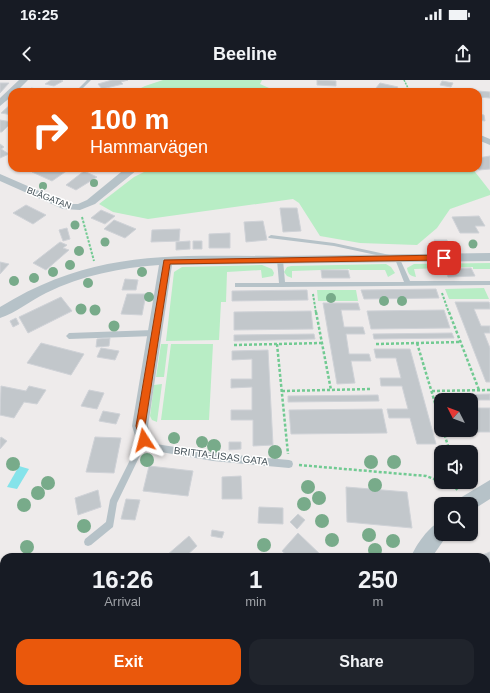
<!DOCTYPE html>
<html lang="en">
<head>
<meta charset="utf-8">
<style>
	body { margin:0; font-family:Arial,sans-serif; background:#20242c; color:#f1f3f6; height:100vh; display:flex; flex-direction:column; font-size:15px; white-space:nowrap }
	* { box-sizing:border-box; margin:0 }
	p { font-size:13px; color:#9ea1a6 }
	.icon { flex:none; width:22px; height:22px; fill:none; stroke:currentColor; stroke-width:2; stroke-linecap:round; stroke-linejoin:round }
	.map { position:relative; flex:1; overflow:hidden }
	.drawer { position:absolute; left:0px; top:473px; width:490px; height:140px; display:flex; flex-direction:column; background:#171b24; border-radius:12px 12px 0 0; box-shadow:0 1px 3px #0004 }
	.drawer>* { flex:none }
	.hud { position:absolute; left:8px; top:8px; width:474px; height:84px; border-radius:12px; box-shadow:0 1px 3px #0004; background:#ea580c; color:#fff; overflow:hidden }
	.needle { width:26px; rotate:312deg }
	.tools { position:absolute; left:434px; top:313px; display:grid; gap:8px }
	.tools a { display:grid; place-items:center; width:44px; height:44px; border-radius:8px; background:#171b24; box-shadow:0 1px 3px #0004; font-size:20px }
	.pin { position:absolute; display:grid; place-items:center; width:34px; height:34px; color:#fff; margin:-17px; border-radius:8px; box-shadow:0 2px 6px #0006 }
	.me { position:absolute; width:44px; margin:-22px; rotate:351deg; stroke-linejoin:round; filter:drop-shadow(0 0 3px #0008) }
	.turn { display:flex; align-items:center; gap:14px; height:84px; padding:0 16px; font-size:18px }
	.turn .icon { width:52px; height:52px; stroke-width:2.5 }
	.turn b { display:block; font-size:28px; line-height:34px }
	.eta { display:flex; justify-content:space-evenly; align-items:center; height:68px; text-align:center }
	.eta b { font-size:24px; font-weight:600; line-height:28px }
	.cta { display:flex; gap:8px; margin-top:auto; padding:8px 16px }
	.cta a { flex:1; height:46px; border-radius:12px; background:#ea580c; color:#fff; font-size:16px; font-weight:600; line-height:46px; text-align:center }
	.cta a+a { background:#20242c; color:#f1f3f6 }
	.status { display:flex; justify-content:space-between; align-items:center; height:28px; padding:0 20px; background:#171b24; direction:ltr }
	.status svg { height:11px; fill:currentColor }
	header { display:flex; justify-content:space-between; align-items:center; height:52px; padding:0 16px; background:#171b24; font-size:18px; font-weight:600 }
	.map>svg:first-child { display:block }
	.green { fill:#b8edc5 }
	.water { fill:#85e3ea }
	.building { fill:#c2c7cb; stroke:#cfd2d7 }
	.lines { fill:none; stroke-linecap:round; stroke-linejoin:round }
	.path-far3 { stroke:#71ca92; stroke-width:1.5; stroke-dasharray:2 1; stroke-linecap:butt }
	.path-far2 { stroke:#71ca92; stroke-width:2; stroke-dasharray:2.5 1.5; stroke-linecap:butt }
	.path-far1 { stroke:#71ca92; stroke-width:2.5; stroke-dasharray:3 2; stroke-linecap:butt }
	.path { stroke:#71ca92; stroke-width:3; stroke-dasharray:4 2.5; stroke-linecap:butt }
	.lane { fill:#b6c2c8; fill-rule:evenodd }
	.street { fill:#b6c2c8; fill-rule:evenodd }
	.tree { fill:#78ab8a }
	.route { fill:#ea580c; stroke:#983908 }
	.labels { text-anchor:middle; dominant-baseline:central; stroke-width:3; stroke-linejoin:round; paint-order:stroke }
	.far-street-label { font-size:9px; fill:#445158; stroke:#fff }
	.street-label { font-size:10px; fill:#445158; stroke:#fff }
</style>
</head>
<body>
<div class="status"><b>16:25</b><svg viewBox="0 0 49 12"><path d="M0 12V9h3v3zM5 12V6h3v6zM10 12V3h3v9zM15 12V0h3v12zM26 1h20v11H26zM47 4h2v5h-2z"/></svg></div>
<header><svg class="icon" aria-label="back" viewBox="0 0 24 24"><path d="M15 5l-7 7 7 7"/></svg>Beeline<svg class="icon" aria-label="share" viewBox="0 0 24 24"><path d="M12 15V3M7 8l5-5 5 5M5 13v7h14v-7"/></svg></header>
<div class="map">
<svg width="490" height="613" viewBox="0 0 490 613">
	<rect width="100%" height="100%" fill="#eeebeb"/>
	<path class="green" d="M163 0H262L260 4 269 8H290L306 12H133L145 6Z
		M152 88H472L490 111V115L450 129 437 148 417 165 360 163 320 156 299 123 293 119 148 139 113 132 99 124 134 97Z
		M490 183V189H473V187L414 189 416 197C410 196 408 194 407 188L414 184Z
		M386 184 391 187 395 193 388 197 385 190H350L349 189 292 191V198L287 196 284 192 287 187 291 186Z
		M262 185 272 189 274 193 273 196 262 198 261 190 227 192 226 222H221L219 260 166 261 174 192 182 187Z
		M484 208 489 219H449L445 209Z
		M317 210H356L358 221H318Z
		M161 264H168L164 297H156Z
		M171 264H213L209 340H161Z
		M162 304 157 342 152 340 150 336 154 305Z
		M490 552V613H448L450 609H486V557Z"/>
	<path class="water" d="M19 386 29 389 17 409 7 407Z"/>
	<path class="building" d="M51 0H61L63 1 54 6 45 4Z
		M112 0H128L121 2 123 4 102 9 98 4Z
		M317 0 336 1V6L317 5Z
		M442 1 453 3 451 7 440 5Z
		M0 3H9L0 13Z
		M380 3 398 7 394 12 376 8Z
		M31 8 42 10 52 11 27 12Z
		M478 11 490 12V18L478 17Z
		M12 23V35L1 33Z
		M478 34 484 35 485 41 478 40Z
		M0 40 12 42V47L8 46 2 52H0Z
		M0 64 4 67 1 69 9 74 0 78Z
		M490 76V89L479 90 477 88 478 78Z
		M38 88H64L68 90 52 101 32 92Z
		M84 91 97 97 76 110 66 105Z
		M26 125 46 135 33 144 13 133Z
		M280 128H297L301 151 283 152Z
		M101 130 115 136 105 144 91 138Z
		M479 136 485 146H475L479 153H460L452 137Z
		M114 140 136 149 125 158 104 149Z
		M263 141 267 160 246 162 244 142Z
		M67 148 70 159 63 161 59 150Z
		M180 149 179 161 151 162 152 150Z
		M230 153V168H209V154Z
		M434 160H447L449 167H436Z
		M190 161V169L176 170V162Z
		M193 161H202V169H193Z
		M60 162 67 165 63 168 69 170 46 190 33 183Z
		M0 182 9 184 0 194Z
		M471 188 475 196 448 197 445 189Z
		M321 190H348L350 198H322Z
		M125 199 138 200 136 210H122Z
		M436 209 439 218 364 219 361 210Z
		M307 210 308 220 232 221V211Z
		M127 214H146L142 235 121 234Z
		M61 217 72 231 28 253 19 237Z
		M455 222H489L490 224V229H474L481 246H490V253H484L490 268V302H486Z
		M323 223H358L360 230H341L344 247H363L365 254H346L349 274H369L371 281H351L355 303 337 304Z
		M444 230 450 248 371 249 367 231Z
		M311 231 313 249 234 250V232Z
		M16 238 19 244 13 247 10 241Z
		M452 253 454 258 374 259 373 254Z
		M314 254 315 259 234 261V255Z
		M110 258 109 266 96 267 97 259Z
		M41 263 84 274 71 295 27 283Z
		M101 268 119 271 115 280 97 277Z
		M374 269H410L436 364H417L410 338H389L387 329H408L402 306H381L380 298H401L396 278H376Z
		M268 270 273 365 253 366V340H231V330H252V307L231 308V299H252V279L232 280V271Z
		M1 306 26 311 29 306 46 310 37 324 24 322 14 338 0 335Z
		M89 310 104 313 97 329 81 326Z
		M490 314V320H442L440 315Z
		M378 315 379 321 288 322V316Z
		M471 328H490V352H452L451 350H471Z
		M382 329 387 353 291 354 289 330Z
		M103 331 120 334 116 344 99 341Z
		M1 357 7 361 0 369V359Z
		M95 357 121 358 114 393 86 392Z
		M229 362H241V369L229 370Z
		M149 386 193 391 188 416 143 411Z
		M241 396 242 419H222V397Z
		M346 407 407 412 412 448 347 442Z
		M98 410 101 427 78 435 75 418Z
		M126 419 140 420 135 440 121 439Z
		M259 427 283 428V444L258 443Z
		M298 434 305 440 297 449 290 442Z
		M212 450 224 452 222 458 211 456Z
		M298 453 323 477H289L282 471Z
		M189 456 197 466 185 477H168L167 475Z
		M490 472V494L488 495 486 477H477Z
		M0 522H4V551L0 550Z
		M0 589 4 592V609H23L27 613H0Z"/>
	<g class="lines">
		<path class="path-far3" d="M404 0 410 12"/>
		<path class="path-far2" d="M82 137 94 181
			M442 213 449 233
			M313 214 316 233"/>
		<path class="path-far1" d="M316 232 331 310
			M449 232 479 310
			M417 263 441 343
			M277 264 288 374
			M376 264 461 262
			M234 265 322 263
			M282 311 372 309
			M432 311 490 310
			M443 350 450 372
			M299 385 426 396 437 400"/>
		<path class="path" d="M434 399 441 401
			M443 402 453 405 459 411"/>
		<path class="lane" d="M87 0H91L79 12H75Z
			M271 155 334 163 399 177 410 201H490V205L282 207H235V203H279L277 180 280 178 283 180 285 202H404L395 179 334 166 269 158 268 157Z
			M154 250 157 253 154 256 69 259 66 256 69 253Z
			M144 357 156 364 213 373 289 380 292 381 293 384 292 387 289 388 213 381 155 371 145 365 117 423 113 447 91 465 88 466 85 465 84 462 85 459 106 442 110 420 141 358Z
			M130 609H141L139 613H128Z
			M250 609H261L263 613H252Z"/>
		<path class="street" d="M19 0H28L16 12H12V16L0 26V18Z
			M478 54 490 59V65L478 60Z
			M126 88H136L137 90 95 124 80 130 63 129 0 101V94L69 124H78L87 120Z
			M490 173V181L172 185 148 346 152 360 150 365 144 367 138 365 132 346 159 185C120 188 82 195 46 213 31 220 16 233 0 238V227C95 168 175 176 281 176 351 175 420 174 490 173Z
			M490 400V419L471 431V424H457L460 418Z
			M441 441V454H448L432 477H411C416 465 429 446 441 441Z
			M311 609H334L332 613H309Z"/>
	</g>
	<g class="tree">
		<circle cx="94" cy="103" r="4"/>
		<circle cx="43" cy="106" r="4"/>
		<circle cx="75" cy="145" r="4.5"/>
		<circle cx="105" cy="162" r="4.5"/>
		<circle cx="473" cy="164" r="4.5"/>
		<circle cx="79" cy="171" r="5"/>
		<circle cx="70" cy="185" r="5"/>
		<circle cx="53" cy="192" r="5"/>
		<circle cx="142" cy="192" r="5"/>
		<circle cx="34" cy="198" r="5"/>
		<circle cx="14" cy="201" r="5"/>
		<circle cx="88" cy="203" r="5"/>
		<circle cx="149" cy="217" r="5"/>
		<circle cx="331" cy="218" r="5"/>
		<circle cx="384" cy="221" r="5"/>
		<circle cx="402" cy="221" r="5"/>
		<circle cx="81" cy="229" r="5.5"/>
		<circle cx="95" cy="230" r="5.5"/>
		<circle cx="114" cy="246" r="5.5"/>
		<circle cx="174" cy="358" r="6"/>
		<circle cx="202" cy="362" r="6"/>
		<circle cx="214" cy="366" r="7"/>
		<circle cx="275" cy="372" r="7"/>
		<circle cx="147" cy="380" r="7"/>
		<circle cx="371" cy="382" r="7"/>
		<circle cx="394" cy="382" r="7"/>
		<circle cx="13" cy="384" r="7"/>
		<circle cx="48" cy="403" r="7"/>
		<circle cx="375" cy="405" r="7"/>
		<circle cx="308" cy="407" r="7"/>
		<circle cx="38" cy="413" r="7"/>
		<circle cx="319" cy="418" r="7"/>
		<circle cx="304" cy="424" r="7"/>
		<circle cx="24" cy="425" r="7"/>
		<circle cx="322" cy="441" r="7"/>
		<circle cx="84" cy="446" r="7"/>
		<circle cx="369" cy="455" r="7"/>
		<circle cx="332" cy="460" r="7"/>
		<circle cx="393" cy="461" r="7"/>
		<circle cx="264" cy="465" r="7"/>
		<circle cx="27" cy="467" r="7"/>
		<circle cx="375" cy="470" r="7"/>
	</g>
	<path class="route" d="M444 175 447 178 444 180 170 184 145 346 149 360 148 363H141L136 346 164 180Z"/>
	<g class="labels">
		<g class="far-street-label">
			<text transform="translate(49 118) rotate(21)">BLÅGATAN</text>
		</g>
		<g class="street-label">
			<text transform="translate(221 376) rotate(7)">BRITTA-LISAS GATA</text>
		</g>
	</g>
</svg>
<div class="tools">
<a><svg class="needle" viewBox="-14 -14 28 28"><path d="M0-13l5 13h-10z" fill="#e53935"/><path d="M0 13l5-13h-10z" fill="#9ea1a6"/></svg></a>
<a><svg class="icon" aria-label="sound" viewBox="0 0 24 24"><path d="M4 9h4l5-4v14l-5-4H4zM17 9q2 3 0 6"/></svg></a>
<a><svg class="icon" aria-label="search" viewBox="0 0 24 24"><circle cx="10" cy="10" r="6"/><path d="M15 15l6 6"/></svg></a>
</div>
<div class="pin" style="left:444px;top:178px;background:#d93025"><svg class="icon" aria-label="arrive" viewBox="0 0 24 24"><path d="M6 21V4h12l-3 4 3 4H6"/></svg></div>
<svg class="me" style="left:144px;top:360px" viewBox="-20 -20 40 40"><path d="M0-17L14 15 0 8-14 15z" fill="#ea580c" stroke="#fff" stroke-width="4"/></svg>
<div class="hud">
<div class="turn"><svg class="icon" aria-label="right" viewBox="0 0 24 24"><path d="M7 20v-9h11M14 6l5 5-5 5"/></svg><div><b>100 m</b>Hammarvägen</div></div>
</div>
<section class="drawer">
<div class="eta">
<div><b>16:26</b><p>Arrival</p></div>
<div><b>1</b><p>min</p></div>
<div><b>250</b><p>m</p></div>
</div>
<div class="cta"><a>Exit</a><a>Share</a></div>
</section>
</div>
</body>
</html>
